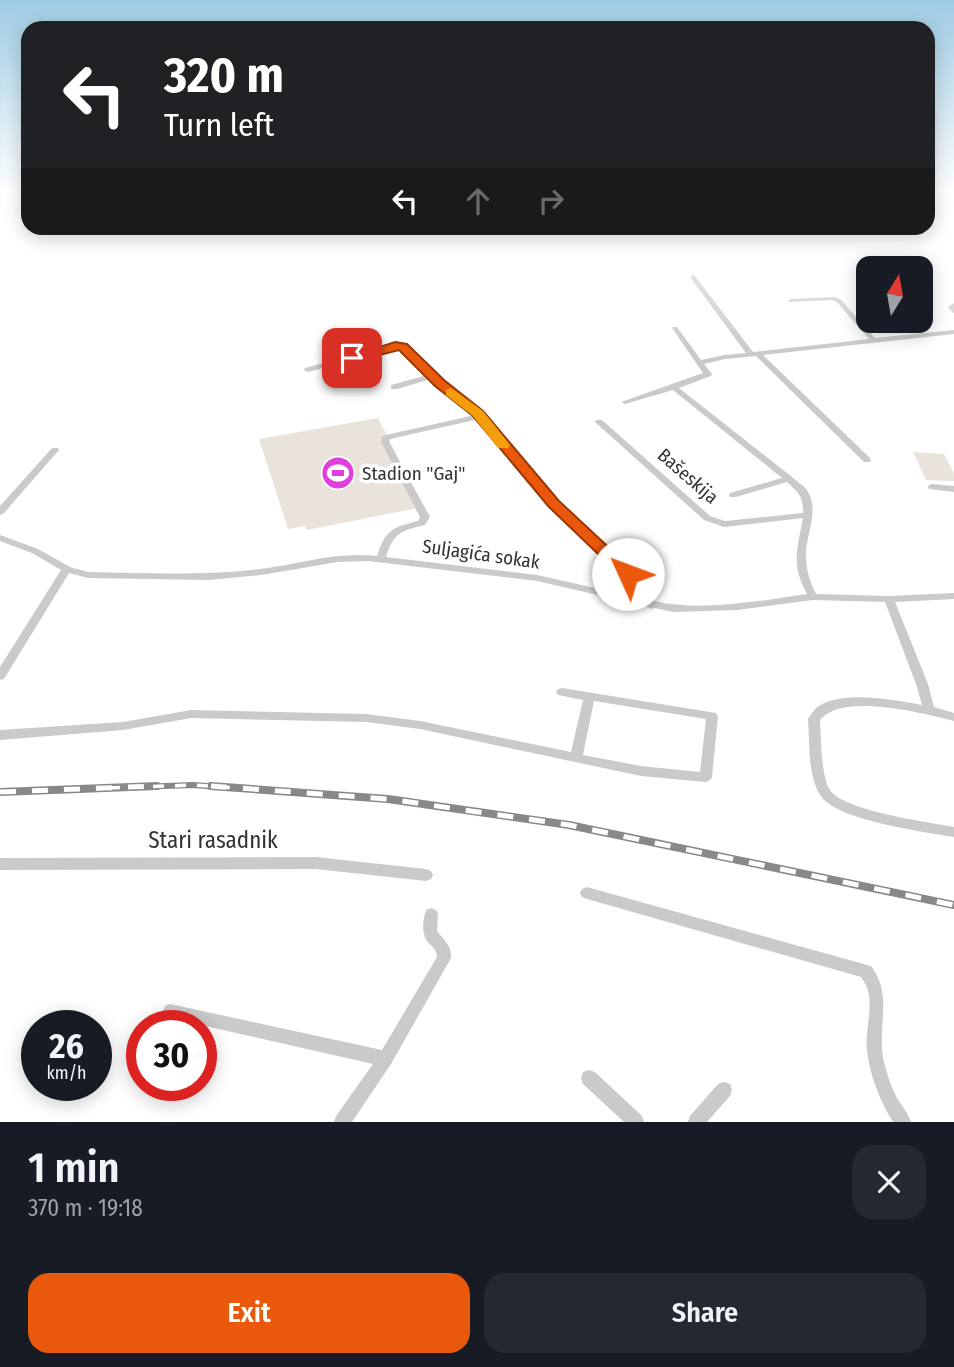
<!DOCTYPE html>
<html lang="en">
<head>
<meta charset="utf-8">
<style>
	body { margin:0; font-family:"Fira Sans Condensed",sans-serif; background:#242831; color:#f1f3f6; height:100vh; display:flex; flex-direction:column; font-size:26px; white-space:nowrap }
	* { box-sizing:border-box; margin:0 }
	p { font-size:23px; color:#9ea1a6 }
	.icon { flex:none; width:38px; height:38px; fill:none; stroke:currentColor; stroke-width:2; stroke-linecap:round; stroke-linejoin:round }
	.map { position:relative; height:1122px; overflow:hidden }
	.sheet { display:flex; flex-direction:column; background:#171b24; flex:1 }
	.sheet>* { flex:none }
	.banner { position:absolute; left:21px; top:21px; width:914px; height:214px; border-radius:21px; box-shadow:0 4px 18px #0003; background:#202124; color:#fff; overflow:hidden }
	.needle { width:46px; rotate:11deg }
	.controls { position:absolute; left:856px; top:256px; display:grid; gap:14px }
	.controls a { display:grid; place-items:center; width:77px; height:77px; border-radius:14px; background:#171b24; box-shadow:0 4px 18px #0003; font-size:35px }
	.speed { position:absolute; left:21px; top:1010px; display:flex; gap:14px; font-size:35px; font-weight:700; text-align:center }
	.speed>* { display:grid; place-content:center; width:91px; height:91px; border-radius:50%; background:#171b24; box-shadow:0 4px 18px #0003; line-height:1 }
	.speed small { font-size:18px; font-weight:400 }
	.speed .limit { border:10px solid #d22; background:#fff; color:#111 }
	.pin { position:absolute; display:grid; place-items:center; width:60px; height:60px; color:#fff; margin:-30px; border-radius:14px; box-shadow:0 4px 10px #0006 }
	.me { position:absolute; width:77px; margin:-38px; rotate:313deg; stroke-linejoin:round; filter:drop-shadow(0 0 5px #0008) }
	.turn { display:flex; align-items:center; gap:24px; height:147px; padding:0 28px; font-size:32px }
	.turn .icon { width:91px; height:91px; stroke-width:2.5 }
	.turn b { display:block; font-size:49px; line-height:60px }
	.lanes { display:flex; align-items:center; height:66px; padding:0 28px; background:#0003; justify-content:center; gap:35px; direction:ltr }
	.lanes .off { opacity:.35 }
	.round { display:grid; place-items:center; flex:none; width:74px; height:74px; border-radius:21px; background:#242831 }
	.headline { display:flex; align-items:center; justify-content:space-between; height:119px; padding:0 28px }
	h1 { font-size:42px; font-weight:600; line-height:52px }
	.cta { display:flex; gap:14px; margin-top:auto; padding:14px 28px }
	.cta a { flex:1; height:80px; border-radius:21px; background:#ea580c; color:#fff; font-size:28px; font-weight:600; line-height:80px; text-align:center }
	.cta a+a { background:#242831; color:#f1f3f6 }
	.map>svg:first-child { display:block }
	.green { fill:#e9e3dc }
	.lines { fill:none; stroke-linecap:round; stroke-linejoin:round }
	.minor { fill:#cacaca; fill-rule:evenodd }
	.rail-far1-casing { stroke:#888; stroke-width:6 }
	.rail-casing { stroke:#888; stroke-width:8 }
	.rail-far1 { stroke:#fff; stroke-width:3.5; stroke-dasharray:11; stroke-linecap:butt }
	.rail { stroke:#fff; stroke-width:5; stroke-dasharray:16; stroke-linecap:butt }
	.route { fill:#ea580c; stroke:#983908; stroke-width:2 }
	.slow { fill:#f59e0b }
	.labels { text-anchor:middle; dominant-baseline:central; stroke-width:7; stroke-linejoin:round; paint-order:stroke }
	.poi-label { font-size:19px; fill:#333; stroke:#fff; text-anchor:start }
	.street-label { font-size:19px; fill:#333; stroke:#fff }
	.near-street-label { font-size:23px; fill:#333; stroke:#fff }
</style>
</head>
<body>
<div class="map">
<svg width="954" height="1122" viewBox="0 0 954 1122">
	<rect width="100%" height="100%" fill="#fff"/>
	<path class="green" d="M378 418 423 507 307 530 305 526 288 529 259 439Z
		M913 452 944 454 954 473V481L926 480Z"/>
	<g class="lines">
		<path class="minor" d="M937 194H942L954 199V203L937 196Z
			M693 275 695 276 753 352 869 339 837 302 832 300 789 302 788 301 791 299 835 297 841 300 875 338 954 330V334L763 355 870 458 871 460 870 462H864L756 356 725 359 704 364 712 374 711 376 679 388 792 477C797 482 805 486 808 492 819 510 807 533 806 551 805 567 809 580 816 594L889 596 954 593V599L895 602 928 684 934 707 954 713V721C924 713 841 692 820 720 821 737 821 777 830 790 844 811 928 822 954 827V837C924 832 835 820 820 795 807 773 810 743 808 719 811 715 814 709 819 706 844 690 894 700 922 705L916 684 885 602 813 600 737 610 673 612 655 608 651 609 646 606 537 581 368 561 338 562 261 575 208 580 88 578 69 573 4 679 0 680V667L61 570 32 553 0 541V535L38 549 70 567 88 572C146 573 203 576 260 569 299 564 338 551 377 556 385 530 393 527 418 521L420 517 381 442 382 437 386 435 475 415 431 379 397 389H391V385L427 375 401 349 395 348 308 372 304 370 305 368 395 344 406 345 442 381 481 411 557 502 650 589 654 601C701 612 759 601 807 594 791 564 797 550 803 518L724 527 704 520 595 422 596 420H602L710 516 725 521 803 513C803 496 799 493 787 482L736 497H730L729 495 730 493 782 478 673 390 625 404 621 402 703 373 672 328 673 327H677L701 360 725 355 746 353 690 277ZM479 419 551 506 641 592 644 599 537 575 386 557C394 532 401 531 425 525L430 517 389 442 390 439Z
			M954 303V313L952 312 948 307Z
			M52 448H58L59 450 3 514 0 515V506Z
			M932 484 954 486V492L929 489 928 487 929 485Z
			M562 688 716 713 718 716 712 777 710 780 706 782 641 776 420 729 366 722 191 718 123 730 0 740V730L123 722 191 710 366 714 420 721 571 752 583 700 558 695 556 692 558 689ZM594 701 706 719 700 772 641 766 583 755Z
			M316 857 426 869 431 871 433 875 431 879 426 881 316 869 0 870V858Z
			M587 887 871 966C894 996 876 1028 884 1062 887 1075 891 1087 897 1098 902 1106 908 1113 911 1122H893C880 1101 870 1076 867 1051 864 1026 878 998 861 977L587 899 582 897 580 893 582 889Z
			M431 908 436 910 438 914 437 931C444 940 452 946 451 958L391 1064 352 1122H334L336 1116 373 1064 170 1018 165 1016 163 1011 165 1006 170 1004 382 1050 437 957C436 948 432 947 427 941 421 932 423 919 426 910Z
			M589 1070 595 1072 642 1116 644 1122H624L583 1084 581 1078 583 1072Z
			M724 1082 730 1084 732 1090 730 1096 707 1122H688L690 1116 718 1084Z"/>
		<defs>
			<path id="rail-far1" d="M109 788 193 785 236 788"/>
			<path id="rail" d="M211 786 388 799 569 825 954 905
				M0 792 157 786"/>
		</defs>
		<use href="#rail-far1" class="rail-far1-casing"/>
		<use href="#rail" class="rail-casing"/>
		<use href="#rail-far1" class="rail-far1"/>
		<use href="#rail" class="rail"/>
	</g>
	<linearGradient id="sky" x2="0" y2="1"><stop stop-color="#9ecbe4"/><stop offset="0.55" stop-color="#fff"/><stop offset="1" stop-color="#fff" stop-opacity="0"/></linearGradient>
	<rect width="954" height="351" fill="url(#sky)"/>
	<path class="route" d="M395 342 407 344 444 380 483 411 559 501 633 570 636 574 633 577H622L549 507 473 416 435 386 399 350 352 362 346 358Z"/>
	<path class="slow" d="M451 388 483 411 510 445 508 448H498L473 416 446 395V390Z"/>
	<defs>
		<symbol id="stadium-disc" viewBox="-11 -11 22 22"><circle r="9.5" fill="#e03fdd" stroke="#fff"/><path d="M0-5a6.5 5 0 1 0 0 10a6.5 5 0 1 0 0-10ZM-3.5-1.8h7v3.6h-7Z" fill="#fff"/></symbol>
	</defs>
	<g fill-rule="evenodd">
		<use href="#stadium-disc" x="319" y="454" width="38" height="38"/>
	</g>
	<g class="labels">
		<g class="poi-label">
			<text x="362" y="473">Stadion "Gaj"</text>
		</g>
		<g class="street-label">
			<text transform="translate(688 476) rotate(41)">Bašeskija</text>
			<text transform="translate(481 554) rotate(8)">Suljagića sokak</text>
		</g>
		<g class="near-street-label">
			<text x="213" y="840">Stari rasadnik</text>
		</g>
	</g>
</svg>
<div class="controls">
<a><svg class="needle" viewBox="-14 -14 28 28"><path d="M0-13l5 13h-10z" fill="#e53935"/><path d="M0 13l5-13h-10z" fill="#9ea1a6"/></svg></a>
</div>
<div class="speed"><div>26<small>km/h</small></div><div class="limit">30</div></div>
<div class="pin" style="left:352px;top:358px;background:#d93025"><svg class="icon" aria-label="arrive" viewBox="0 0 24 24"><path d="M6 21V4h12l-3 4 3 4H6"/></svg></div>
<svg class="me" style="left:628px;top:574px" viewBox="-20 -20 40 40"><circle r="19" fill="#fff"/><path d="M0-13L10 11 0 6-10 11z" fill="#ea580c"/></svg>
<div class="banner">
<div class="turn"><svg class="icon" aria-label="left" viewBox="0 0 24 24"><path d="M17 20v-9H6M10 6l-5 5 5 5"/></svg><div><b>320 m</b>Turn left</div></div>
<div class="lanes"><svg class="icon" aria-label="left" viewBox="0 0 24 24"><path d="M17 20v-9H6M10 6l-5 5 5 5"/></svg><svg class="icon off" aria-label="ahead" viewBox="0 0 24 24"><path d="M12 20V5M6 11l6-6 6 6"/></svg><svg class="icon off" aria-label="right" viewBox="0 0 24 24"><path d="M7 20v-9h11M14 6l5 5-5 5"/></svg></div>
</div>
</div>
<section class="sheet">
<div class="headline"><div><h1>1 min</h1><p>370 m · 19:18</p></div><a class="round"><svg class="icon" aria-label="close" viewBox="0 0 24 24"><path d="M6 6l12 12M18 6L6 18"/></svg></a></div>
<div class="cta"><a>Exit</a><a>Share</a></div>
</section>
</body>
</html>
